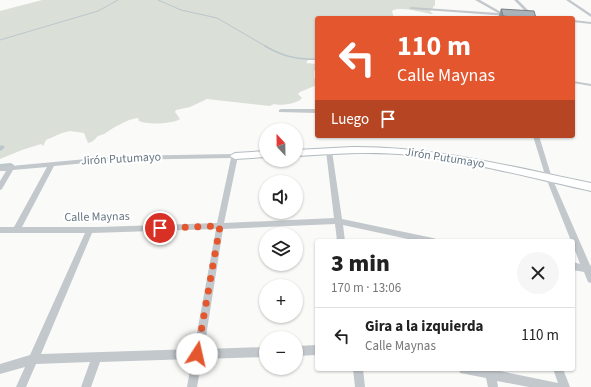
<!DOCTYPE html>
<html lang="es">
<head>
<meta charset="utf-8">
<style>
	body { margin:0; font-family:"Source Sans 3",sans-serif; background:#f6f6f6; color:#222; height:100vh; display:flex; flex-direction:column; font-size:15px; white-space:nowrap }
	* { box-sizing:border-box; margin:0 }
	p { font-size:13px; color:#767676 }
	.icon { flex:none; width:22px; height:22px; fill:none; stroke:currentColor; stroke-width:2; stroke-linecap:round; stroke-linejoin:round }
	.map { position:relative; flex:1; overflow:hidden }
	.details { position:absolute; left:315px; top:239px; width:260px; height:132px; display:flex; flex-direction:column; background:#fff; border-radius:4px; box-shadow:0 1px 3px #0004 }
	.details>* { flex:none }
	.hud { position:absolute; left:315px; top:16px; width:260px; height:122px; border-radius:4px; box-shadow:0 1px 3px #0004; background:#e4572e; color:#fff; overflow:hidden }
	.needle { width:26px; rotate:338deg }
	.buttons { position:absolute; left:259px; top:123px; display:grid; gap:8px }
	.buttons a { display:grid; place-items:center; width:44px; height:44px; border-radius:50%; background:#fff; box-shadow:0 1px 3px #0004; font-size:20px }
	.pin { position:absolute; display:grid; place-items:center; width:34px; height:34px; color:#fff; margin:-17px; border:2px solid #fff; border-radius:50%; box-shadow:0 1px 4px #0007 }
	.me { position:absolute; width:44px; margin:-22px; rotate:10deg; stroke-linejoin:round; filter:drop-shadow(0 0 3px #0008) }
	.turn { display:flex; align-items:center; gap:14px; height:84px; padding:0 16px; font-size:18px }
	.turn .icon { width:52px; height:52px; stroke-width:2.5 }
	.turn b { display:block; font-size:28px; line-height:34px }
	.then { display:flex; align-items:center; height:38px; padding:0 16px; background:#0003; gap:8px; font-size:15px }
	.round { display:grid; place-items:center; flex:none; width:42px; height:42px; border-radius:21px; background:#f6f6f6 }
	.headline { display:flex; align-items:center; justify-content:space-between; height:68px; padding:0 16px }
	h1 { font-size:24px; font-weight:800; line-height:30px }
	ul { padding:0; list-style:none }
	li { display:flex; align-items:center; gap:12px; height:56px; padding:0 16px; border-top:1px solid #e0e0e0 }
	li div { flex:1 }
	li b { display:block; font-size:15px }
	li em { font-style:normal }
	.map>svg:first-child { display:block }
	.green { fill:#dadfd7 }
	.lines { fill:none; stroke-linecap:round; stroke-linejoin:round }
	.stream-far1 { stroke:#bbc7cb; stroke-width:1 }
	.stream { stroke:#bbc7cb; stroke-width:1.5 }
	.canal { fill:#bbc7cb; fill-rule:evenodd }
	.secondary-casing { stroke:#b3babf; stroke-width:2 }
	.street { fill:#c3c8cc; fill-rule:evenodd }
	.secondary { fill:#fff; fill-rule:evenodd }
	.wall { fill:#929a9f }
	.building { fill:#aab3b9; stroke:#777d82 }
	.route { stroke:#e4572e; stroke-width:7; stroke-dasharray:0 12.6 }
	.labels { text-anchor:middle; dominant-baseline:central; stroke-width:4; stroke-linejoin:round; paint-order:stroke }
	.street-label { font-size:12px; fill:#657683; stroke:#fff }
</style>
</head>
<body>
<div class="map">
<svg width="591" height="387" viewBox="0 0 591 387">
	<rect width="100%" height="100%" fill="#fafaf8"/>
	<path class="green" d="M42 0H435V5L430 11 433 14H430C422 12 398 6 392 11L394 18H317V60H308L306 63 317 64V70L314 71V78L317 81V85L300 92 298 94 302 98C298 104 280 106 274 104L270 106 207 99 190 107 176 110 175 112 180 119C173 124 147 125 139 121L138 118C127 119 113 128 104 134 102 135 100 135 98 136 95 139 93 142 88 143L84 133 70 131 62 133 46 140 43 146 41 144 22 150 0 159V11Z"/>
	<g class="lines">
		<path class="stream-far1" d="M158 0 181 10 217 18 267 47
			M0 40 98 11 118 0"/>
		<path class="stream" d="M265 46C282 56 297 60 317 59"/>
		<path class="canal" d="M2 145 5 147 2 150 0 151V146Z
			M11 163 14 165 13 170H9L8 168H0V164Z"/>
		<defs>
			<path id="secondary" d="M352 147C434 146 512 167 591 183V191C531 178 470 161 409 155 371 151 334 154 296 156V150Z
				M266 151V157L235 159 230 156 235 153Z"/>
		</defs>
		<use href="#secondary" class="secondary-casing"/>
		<path class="street" d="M475 0H480L501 12 502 13 510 15 508 16 411 9 409 8 411 7 498 13Z
			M514 0H518L536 18H532Z
			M566 0H570L591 14V17Z
			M573 20 591 22V24L573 22Z
			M573 81 591 84V86L573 83Z
			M281 109H317V113L279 112V110Z
			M533 136H539L552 178 590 265 591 266V283L588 282 584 272 573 270V262L580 264 573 245V241H571L546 178Z
			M329 149 332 151 342 219 433 238 436 239 437 241H417L343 225 345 241H337L335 224 223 229 204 349 266 347V357L202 359 197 387H187L192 359 100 362 91 387H81L90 362 36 364 26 387H16L25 367 0 374V364L30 355 85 233H0V227H14L47 167 13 170 2 189 0 190V181L6 171H0V167L119 156 235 154 238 156 224 223 334 218 326 151ZM231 158 217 223 100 227H22L54 166 119 160ZM216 229 194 349 41 354 92 233Z
			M317 345V355L296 356V346Z
			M353 369H363L365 387H355Z
			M459 369H490L558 383 553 369H563L570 387H529L497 381 498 387H488L486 378 460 373Z"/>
		<use href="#secondary" class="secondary"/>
	</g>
	<path class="wall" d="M501 9 536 18H498Z"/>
	<path class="building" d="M501 9 534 11 536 18H520L503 16Z"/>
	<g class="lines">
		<path class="route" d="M160 228 220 226 197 354"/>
	</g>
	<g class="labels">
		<g class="street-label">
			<text transform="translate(445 158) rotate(9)">Jirón Putumayo</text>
			<text transform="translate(121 159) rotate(-3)">Jirón Putumayo</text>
			<text transform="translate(97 217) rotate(-1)">Calle Maynas</text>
		</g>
	</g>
</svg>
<div class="buttons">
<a><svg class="needle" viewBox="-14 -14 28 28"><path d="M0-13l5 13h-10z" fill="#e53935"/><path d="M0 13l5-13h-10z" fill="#767676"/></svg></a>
<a><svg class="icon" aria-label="sound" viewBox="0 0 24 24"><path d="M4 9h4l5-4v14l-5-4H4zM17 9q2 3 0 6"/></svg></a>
<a><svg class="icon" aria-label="layers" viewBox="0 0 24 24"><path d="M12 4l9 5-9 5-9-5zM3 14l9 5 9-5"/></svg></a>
<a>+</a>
<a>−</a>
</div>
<div class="pin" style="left:160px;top:228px;background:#d93025"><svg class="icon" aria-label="arrive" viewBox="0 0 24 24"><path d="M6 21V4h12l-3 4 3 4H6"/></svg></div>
<svg class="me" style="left:197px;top:354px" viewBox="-20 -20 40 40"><circle r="19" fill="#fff"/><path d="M0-13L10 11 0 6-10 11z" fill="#e4572e"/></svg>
<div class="hud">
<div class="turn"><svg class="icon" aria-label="left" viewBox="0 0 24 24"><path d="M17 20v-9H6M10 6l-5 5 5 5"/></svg><div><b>110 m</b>Calle Maynas</div></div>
<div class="then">Luego<svg class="icon" aria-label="arrive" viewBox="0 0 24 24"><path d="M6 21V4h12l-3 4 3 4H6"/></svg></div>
</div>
<section class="details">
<div class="headline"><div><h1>3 min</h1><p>170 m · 13:06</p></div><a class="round"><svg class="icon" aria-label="close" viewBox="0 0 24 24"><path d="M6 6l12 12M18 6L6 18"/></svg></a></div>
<ul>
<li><svg class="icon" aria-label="left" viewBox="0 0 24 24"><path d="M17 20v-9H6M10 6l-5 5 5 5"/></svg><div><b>Gira a la izquierda</b><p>Calle Maynas</p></div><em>110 m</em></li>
</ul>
</section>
</div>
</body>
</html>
